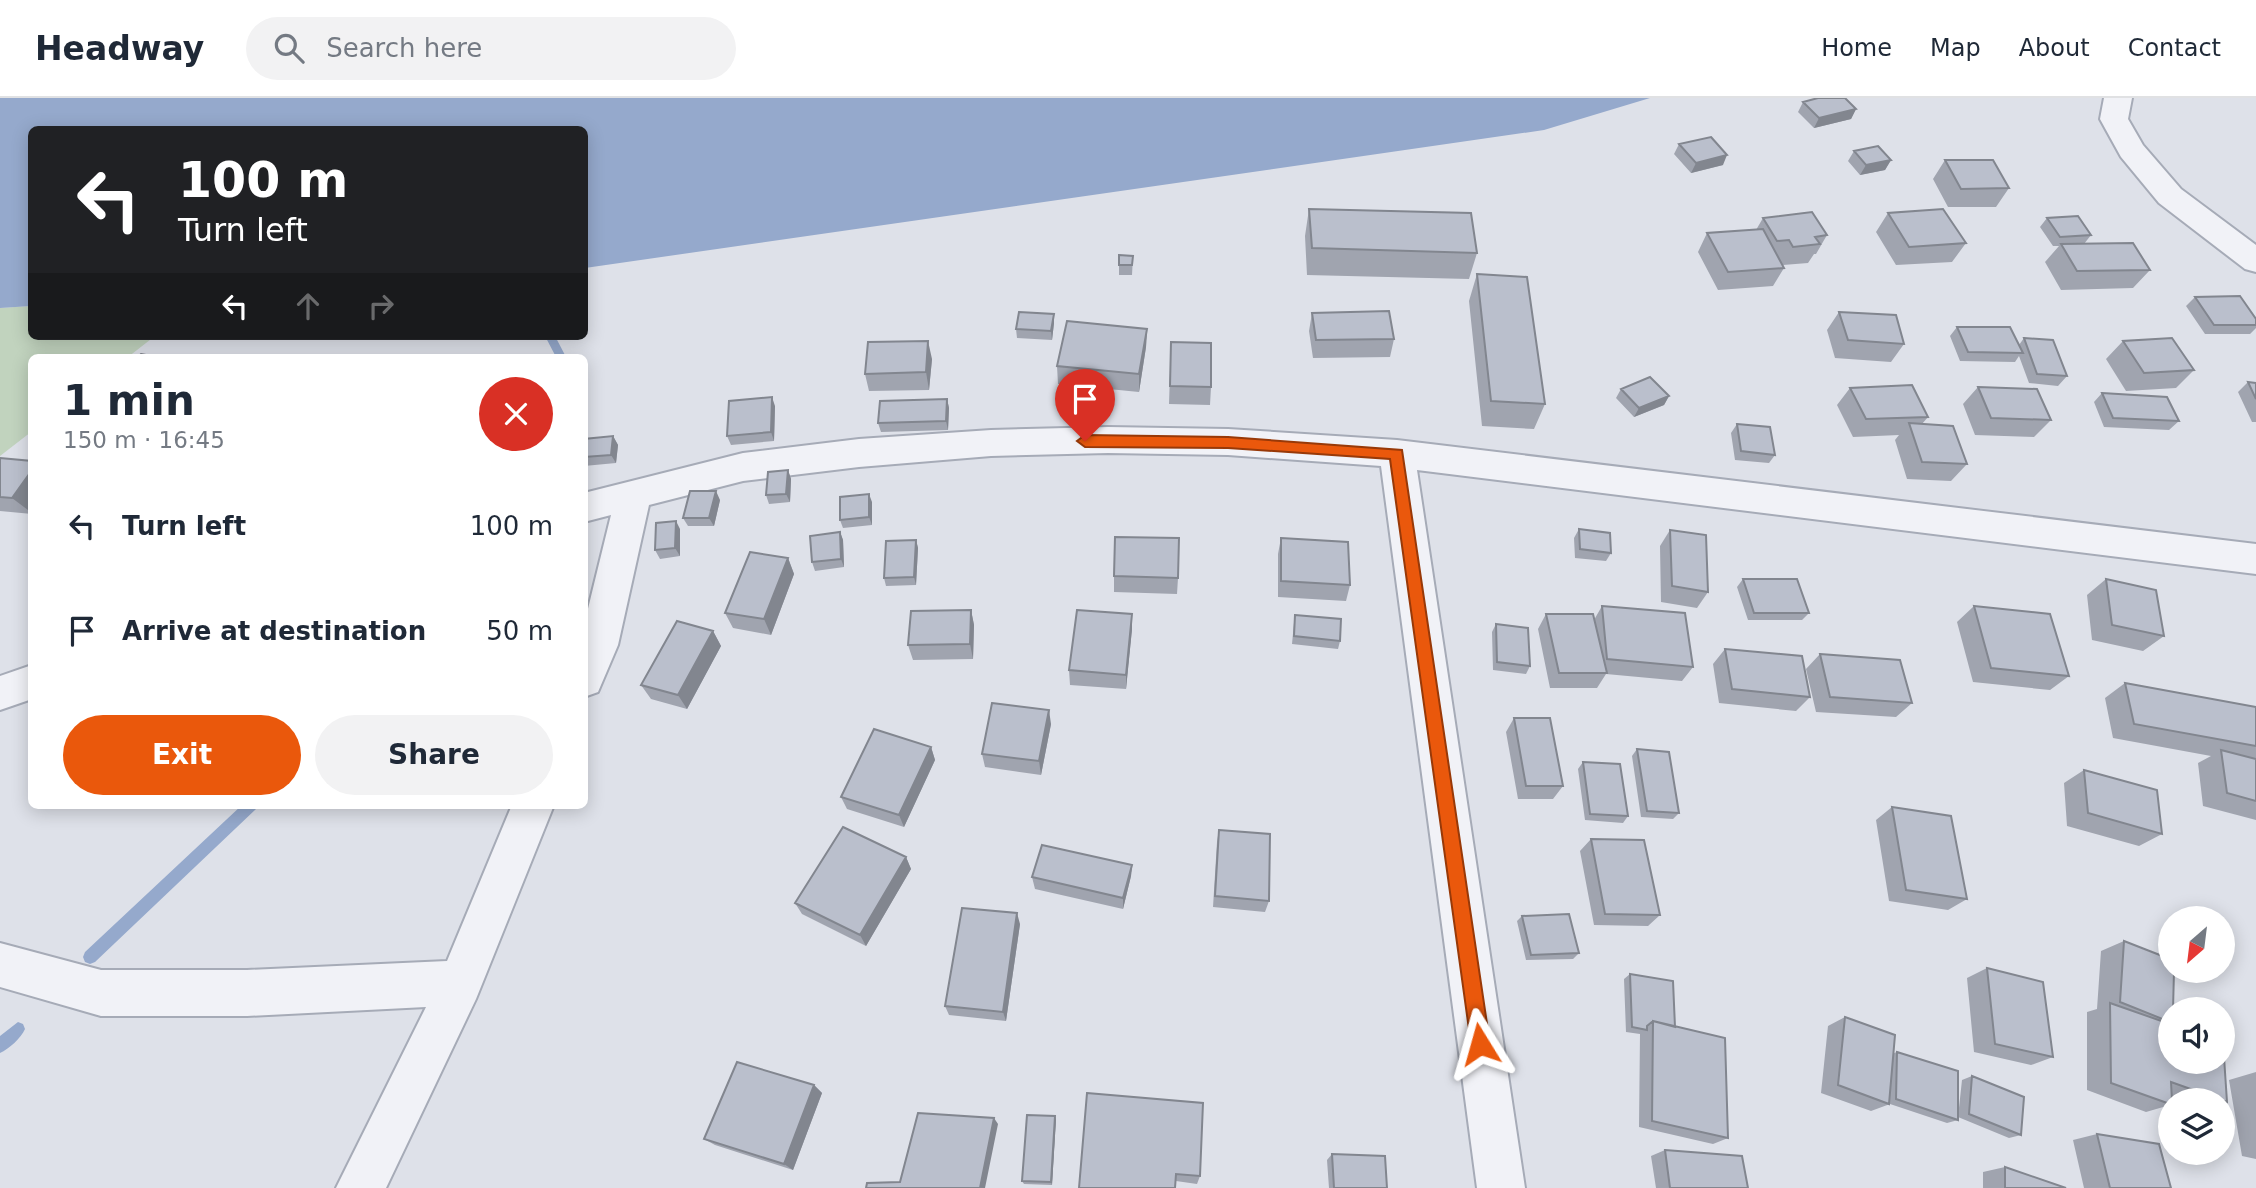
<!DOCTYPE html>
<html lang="en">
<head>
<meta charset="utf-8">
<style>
	body { margin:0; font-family:"DejaVu Sans",sans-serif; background:#f2f2f3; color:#1f2937; height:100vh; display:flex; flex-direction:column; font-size:26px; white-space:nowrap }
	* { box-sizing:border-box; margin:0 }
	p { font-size:23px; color:#747a83 }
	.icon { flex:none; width:38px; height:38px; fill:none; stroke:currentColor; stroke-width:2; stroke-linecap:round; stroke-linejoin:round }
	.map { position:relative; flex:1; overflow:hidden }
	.drawer { position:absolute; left:28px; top:256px; width:560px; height:455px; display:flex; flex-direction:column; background:#fff; border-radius:10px; box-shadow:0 4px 18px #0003 }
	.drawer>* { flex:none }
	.top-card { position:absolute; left:28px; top:28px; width:560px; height:214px; border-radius:10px; box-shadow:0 4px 18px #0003; background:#202124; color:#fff; overflow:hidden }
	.needle { width:46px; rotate:208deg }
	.tools { position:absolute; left:2158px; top:808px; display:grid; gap:14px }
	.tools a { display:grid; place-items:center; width:77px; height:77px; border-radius:50%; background:#fff; box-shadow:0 4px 18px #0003; font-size:35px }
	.pin { position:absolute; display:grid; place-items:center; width:60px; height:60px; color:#fff; margin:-72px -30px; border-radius:50% 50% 50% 0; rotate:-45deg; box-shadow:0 0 7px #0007 }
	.pin .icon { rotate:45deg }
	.me { position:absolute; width:77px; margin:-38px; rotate:352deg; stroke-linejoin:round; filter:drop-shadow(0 0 5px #0008) }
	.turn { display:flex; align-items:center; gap:24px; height:147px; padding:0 35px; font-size:32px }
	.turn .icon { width:91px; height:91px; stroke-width:2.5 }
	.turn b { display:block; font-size:49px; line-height:60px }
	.lanes { display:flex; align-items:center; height:66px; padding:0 35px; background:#0003; justify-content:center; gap:35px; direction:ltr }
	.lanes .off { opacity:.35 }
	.round { display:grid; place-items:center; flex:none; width:74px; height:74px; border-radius:37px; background:#f2f2f3 }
	.head { display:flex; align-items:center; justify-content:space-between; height:119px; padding:0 35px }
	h1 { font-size:42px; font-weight:800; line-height:52px }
	.button { display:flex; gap:14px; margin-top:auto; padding:14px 35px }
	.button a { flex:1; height:80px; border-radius:42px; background:#ea580c; color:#fff; font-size:28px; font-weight:800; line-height:80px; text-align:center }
	.button a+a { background:#f2f2f3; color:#1f2937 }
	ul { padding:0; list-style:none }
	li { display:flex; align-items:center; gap:21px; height:105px; padding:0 35px }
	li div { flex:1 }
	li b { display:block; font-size:26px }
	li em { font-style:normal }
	header { display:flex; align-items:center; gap:42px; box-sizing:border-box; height:98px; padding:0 35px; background:#fff; border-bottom:2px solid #e0e1e3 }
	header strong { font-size:33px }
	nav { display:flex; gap:38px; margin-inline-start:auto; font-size:24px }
	.search { width:490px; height:63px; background:#f2f2f3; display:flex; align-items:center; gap:18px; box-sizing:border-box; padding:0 24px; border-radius:38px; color:#747a83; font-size:26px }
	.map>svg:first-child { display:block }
	.green { fill:#c1d3be }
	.water { fill:#95a9cc }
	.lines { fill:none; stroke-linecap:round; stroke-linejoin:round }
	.stream { fill:#95a9cc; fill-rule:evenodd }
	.minor-casing { stroke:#a6abb7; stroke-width:4 }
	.minor { fill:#f1f2f7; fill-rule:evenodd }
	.wall { fill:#a0a4af }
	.shaded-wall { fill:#82868f }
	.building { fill:#babfcc; stroke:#82868f; stroke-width:2 }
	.route { fill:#ea580c; stroke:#983908; stroke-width:2 }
</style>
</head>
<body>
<header>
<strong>Headway</strong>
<div class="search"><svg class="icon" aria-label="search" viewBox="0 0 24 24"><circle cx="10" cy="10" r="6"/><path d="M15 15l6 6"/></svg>Search here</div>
<nav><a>Home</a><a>Map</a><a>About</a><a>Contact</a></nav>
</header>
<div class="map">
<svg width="2256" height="1090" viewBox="0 0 2256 1090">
	<rect width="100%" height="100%" fill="#dee1e9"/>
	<path class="green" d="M31 208 32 238H155L128 259H32L31 334 0 358V210Z"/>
	<path class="water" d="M0 0H1650L1544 32 585 170 584 32H32L31 208 0 210Z"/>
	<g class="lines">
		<path class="stream" d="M545 238H555L566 259H556Z
			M242 707H258L256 711 95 864 90 866 85 864 83 859 85 854Z
			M18 924 23 926 25 931C21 940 9 951 0 955V938Z"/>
		<defs>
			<path id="minor" d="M2104 0H2132L2128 21 2143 47 2181 91 2256 147V174L2245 171 2159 105 2121 59 2100 21Z
				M1108 329 1228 331 1397 342 2256 446V476L1417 372 1525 1090H1477L1381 368 1228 357 1108 355 991 358 859 369 743 383 649 407 618 547 598 594 584 599V527L611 417 584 424V395L743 355 859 341 991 332Z
				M32 567V601L0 612V578Z
				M512 707H554L476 901 386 1090H336L426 909 247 918H101L0 889V845L101 872H247L447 863Z"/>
		</defs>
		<use href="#minor" class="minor-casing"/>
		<use href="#minor" class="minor"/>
	</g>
	<path class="wall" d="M1803 4 1856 11 1851 21 1814 30 1798 14Z
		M1679 46 1723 67 1691 75 1674 56Z
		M1854 53 1891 62 1885 72 1860 77 1848 63Z
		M1945 62 2009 90 1996 109H1948L1933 81Z
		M1309 111 1477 155 1469 181 1307 177 1305 138Z
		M1888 115 1966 145 1952 164 1896 167 1876 134Z
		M1763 120 1827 137 1816 156H1814L1808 165 1783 167 1784 170 1773 188 1718 192 1698 154 1707 135 1756 132Z
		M2047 120 2091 137 2084 146 2150 172 2133 190 2061 192 2045 164 2059 148H2053L2040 129Z
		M1119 157 1133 158 1132 177H1119Z
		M1477 176 1545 306 1534 331 1482 328 1469 203Z
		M2195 199 2256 221V230L2250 236H2205L2186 208Z
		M1839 214 1904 246 1891 264 1835 260 1827 232Z
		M1312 215 1394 241 1390 259 1313 260 1309 233Z
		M1054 225 1052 242 1017 240 1016 231Z
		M1957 229 2019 247 2024 240 2067 278 2058 288 2029 285 2019 258 2015 264 1960 263 1950 238Z
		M1147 231 1146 249 1139 294 1058 286 1057 268Z
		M2123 243 2194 272 2176 290 2126 293 2106 261Z
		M1171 244 1211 289 1210 307 1169 306Z
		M932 261 929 292 869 293 865 276Z
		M2248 284 2256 285V324H2252L2238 294Z
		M1978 289 2051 322 2034 339 1975 337 1963 306Z
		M1850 290 1928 319 1922 326 1967 366 1951 383 1907 381 1895 342 1899 337 1853 339 1837 307Z
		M1621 291 1669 298 1664 307 1634 319 1616 300Z
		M2102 295 2179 323 2169 332 2104 329 2094 304Z
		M947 301 949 310 948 332 881 334 878 325Z
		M775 308 774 343 731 347 727 338Z
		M1737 326 1775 357 1769 365 1735 362 1731 335Z
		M613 338 618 347 616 365 584 368V341Z
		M0 360 32 363V416L0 413Z
		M788 372 791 381 790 404 769 406 766 397Z
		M720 402 714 428H688L683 420Z
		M872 404V427L843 430 840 422Z
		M680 431V458L660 461 655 452Z
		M1579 431 1611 455 1606 463 1575 460 1574 440Z
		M1670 432 1708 494 1697 510 1661 504 1660 448Z
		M840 434 843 442 844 469 815 473 812 464Z
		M1281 440 1350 487 1346 503 1278 499V456Z
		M916 442 918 450 916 487 886 488 884 480Z
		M788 460 794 476 771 537 733 530 725 515Z
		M1114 478 1178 480 1177 496 1114 494Z
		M1743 481 1809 515 1802 522H1748L1737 489Z
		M2106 481 2164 538 2143 553 2092 542 2087 497Z
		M1602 508 1693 569 1682 583 1606 576 1597 590H1550L1538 531 1546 516 1594 522Z
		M1974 508 2069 578 2050 592 1973 584 1957 524Z
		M971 512 974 527 973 561 913 562 908 547Z
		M1295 517 1340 543 1338 551 1292 546 1294 525Z
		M1496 526 1530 568 1526 576 1493 572 1492 534Z
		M1132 531 1126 591 1070 587 1069 572Z
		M713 533 721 548 687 611 651 601 641 587Z
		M1725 551 1810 599 1796 613 1719 605 1713 566Z
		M1820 556 1912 605 1896 619 1816 614 1806 571Z
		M2125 585 2256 609V722L2203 708 2198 665 2211 658 2113 640 2105 600Z
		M1514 620 1563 688 1553 701H1518L1506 634Z
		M1051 626 1041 677 985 669 982 656Z
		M931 649 935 662 904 729 847 711 841 699Z
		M1637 651 1679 715 1673 721 1641 719 1632 658Z
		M1583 664 1628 718 1623 725 1585 722 1578 671Z
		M2084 672 2162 736 2139 748 2067 728 2064 685Z
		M1892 709 1967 801 1948 812 1889 803 1876 722Z
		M1219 732 1269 803 1265 814 1213 809 1217 744Z
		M1591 741 1660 817 1648 828 1594 827 1580 753Z
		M906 759 911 771 866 848 802 816 795 805Z
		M1132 767 1131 778 1123 811 1035 791 1032 779Z
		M1522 818 1579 855 1573 861 1526 862 1517 823Z
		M1020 826 1006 923 949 917 945 908Z
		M2124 843 2170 912V964L2227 1004 2222 1005V1003H2177L2172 1001 2170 1003V1007L2146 1014 2087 992V914L2097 911 2101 853Z
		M1987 870 2053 959 2031 967 1974 954 1967 880Z
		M1630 876 1728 1040 1713 1046 1639 1029 1640 936 1626 934 1624 881Z
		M1845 919 1894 955 1897 954 1958 1022 1947 1025 1890 1006 1871 1013 1821 995 1828 928Z
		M2256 974V1061L2242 1058 2229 982Z
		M1972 978 2021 1037 2009 1040 1958 1019 1962 982Z
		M814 987 822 995 793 1072 715 1047 704 1041Z
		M1087 995 1200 1078 1197 1086 1176 1083Z
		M1056 1021 1052 1087 1024 1086 1022 1083Z
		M2097 1036 2171 1090H2084L2073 1042Z
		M1665 1052 1748 1090H1656L1651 1058Z
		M1332 1056 1387 1090H1329L1327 1062Z
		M2005 1069 2066 1090H1983V1074Z"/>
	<path class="shaded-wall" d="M1856 11 1851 21 1814 30 1819 20Z
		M1727 57 1723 67 1691 75 1696 65Z
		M1891 62 1885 72 1860 77 1866 67Z
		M1054 216V225L1052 242 1051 233Z
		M1147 231 1146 249 1139 294V276Z
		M928 243 932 261 929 292 926 274Z
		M1669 298 1664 307 1634 319 1639 310Z
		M772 299 775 308 774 343 771 334Z
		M947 301 949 310 948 332 946 323Z
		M613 338 618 347 616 365 611 357Z
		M32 372V415L12 400Z
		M788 372 791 381 790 404 786 396Z
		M716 393 720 402 714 428 709 420Z
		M869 396 872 404V427L869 419Z
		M676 423 680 431V458L675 450Z
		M840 434 843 442 844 469 841 461Z
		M916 442 918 450 916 487 914 479Z
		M788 460 794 476 771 537 764 521Z
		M971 512 974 527 973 561 970 546Z
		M1132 516V531L1126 591V577Z
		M713 533 721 548 687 611 678 597Z
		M1049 612 1051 626 1041 677 1039 663Z
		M931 649 935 662 904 729 899 717Z
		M906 759 911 771 866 848 860 837Z
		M1132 767 1131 778 1123 811V800Z
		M1017 815 1020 826 1006 923 1003 914Z
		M814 987 822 995 793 1072 784 1066Z
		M1055 1018 1056 1021 1052 1087 1051 1084Z
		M994 1020 998 1026 985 1090H980Z"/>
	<path class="building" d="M1818 0H1845L1856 11 1819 20 1803 4Z
		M1711 39 1727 57 1696 65 1679 46Z
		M1878 48 1891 62 1866 67 1854 53Z
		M1945 62H1993L2009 90 1961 91Z
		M1309 111 1471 115 1477 155 1312 150Z
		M1943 111 1966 145 1909 149 1888 115Z
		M1812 114 1827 137 1815 139 1820 146 1793 149 1789 142 1777 143 1763 120Z
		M2078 118 2091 137 2060 139 2047 120Z
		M1763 131 1784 170 1728 174 1707 135Z
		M2133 145 2150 172 2077 173 2061 146Z
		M1119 157 1133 158 1132 167H1119Z
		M1477 176 1527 179 1545 306 1491 303Z
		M2240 198 2256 221V227H2214L2195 199Z
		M1389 213 1394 241 1316 242 1312 215Z
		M1019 214 1054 216 1051 233 1016 231Z
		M1839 214 1896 217 1904 246 1848 242Z
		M1067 223 1147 231 1139 276 1057 268Z
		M1957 229H2010L2023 255 1968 254Z
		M2024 240 2053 242 2067 278 2037 276Z
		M2172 240 2194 272 2144 275 2123 243Z
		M928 243 926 274 865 276 868 244Z
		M1171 244 1211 245V289L1170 288Z
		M141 256 156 259H138Z
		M1650 279 1669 298 1639 310 1621 291Z
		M2248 284 2256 285V301Z
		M1912 287 1928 319 1866 321 1850 290Z
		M1978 289 2037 291 2051 322 1991 320Z
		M2102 295 2167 299 2179 323 2113 320Z
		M772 299 771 334 727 338 729 303Z
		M947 301 946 323 878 325 880 303Z
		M1909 325 1953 328 1967 366 1922 364Z
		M1737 326 1770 329 1775 357 1741 353Z
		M613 338 611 357 584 359V341Z
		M0 360 32 363V372L12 400 0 399Z
		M788 372 786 396 766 397 768 374Z
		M690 393H716L709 420H683Z
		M869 396V419L840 422V399Z
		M676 423 675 450 655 452 656 425Z
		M1579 431 1610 435 1611 455 1580 451Z
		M1670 432 1706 437 1708 494 1672 488Z
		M840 434 841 461 812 464 810 438Z
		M1115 439 1179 440 1178 480 1114 478Z
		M1281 440 1348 444 1350 487 1281 483Z
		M916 442 914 479 884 480 886 443Z
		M750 454 788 460 764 521 725 515Z
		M1743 481H1797L1809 515H1754Z
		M2106 481 2156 492 2164 538 2112 527Z
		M1602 508 1685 515 1693 569 1607 561Z
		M1974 508 2050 516 2069 578 1991 570Z
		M971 512 970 546 908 547 911 513Z
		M1077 512 1132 516 1126 577 1069 572Z
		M1546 516H1593L1607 575H1559Z
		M1295 517 1341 521 1340 543 1294 538Z
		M677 523 713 533 678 597 641 587Z
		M1496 526 1528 530 1530 568 1497 564Z
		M1725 551 1802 558 1810 599 1732 591Z
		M1820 556 1900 562 1912 605 1830 599Z
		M2125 585 2256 609V648L2134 626Z
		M992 605 1049 612 1039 663 982 656Z
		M1514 620H1550L1563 688H1526Z
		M874 631 931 649 899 717 841 699Z
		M1637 651 1669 654 1679 715 1647 713Z
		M2221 652 2256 661V703L2227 695Z
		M1583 664 1620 666 1628 718 1590 716Z
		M2084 672 2157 692 2162 736 2088 715Z
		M1892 709 1951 718 1967 801 1906 792Z
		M843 729 906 759 860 837 795 805Z
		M1219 732 1270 736 1269 803 1215 798Z
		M1591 741 1644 742 1660 817 1605 816Z
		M1042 747 1132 767 1123 800 1032 779Z
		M962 810 1017 815 1003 914 945 908Z
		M1569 816 1579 855 1531 857 1522 818Z
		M2124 843 2170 861V873H2174L2173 912H2170V924L2120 904Z
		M1987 870 2043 884 2053 959 1995 946Z
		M1630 876 1673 883 1675 929 1653 923 1647 928V932L1632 929Z
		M2110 905 2170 926V964H2222L2223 944 2227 1004 2171 984 2172 1003H2170V1006L2111 985Z
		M1845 919 1895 937 1889 1006 1838 987Z
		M1653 923 1725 940 1728 1040 1652 1023Z
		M1897 954 1958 973V1022L1896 1001Z
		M737 964 814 987 784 1066 704 1041Z
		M1972 978 2024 999 2021 1037 1969 1016Z
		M1087 995 1203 1005 1200 1078 1176 1076 1175 1090H1079Z
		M918 1015 994 1020 980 1090H866L867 1085 900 1084Z
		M1027 1017 1055 1018 1051 1084 1022 1083Z
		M2097 1036 2159 1046 2171 1090H2110Z
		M1665 1052 1742 1058 1748 1090H1670Z
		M1332 1056 1385 1058 1387 1090H1334Z
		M2005 1069 2066 1090H2005Z"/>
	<path class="route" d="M1085 337 1228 339 1402 352 1490 946 1487 952 1480 955 1474 952 1471 946 1390 361 1228 350 1085 349 1077 343Z"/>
</svg>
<div class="tools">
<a><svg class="needle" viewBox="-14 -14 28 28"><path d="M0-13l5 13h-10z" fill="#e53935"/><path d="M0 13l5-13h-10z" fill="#747a83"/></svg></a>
<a><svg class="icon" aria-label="sound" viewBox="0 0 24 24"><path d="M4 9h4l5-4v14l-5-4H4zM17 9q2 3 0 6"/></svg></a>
<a><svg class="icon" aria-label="layers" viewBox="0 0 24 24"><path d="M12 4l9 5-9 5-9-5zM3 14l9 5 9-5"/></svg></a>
</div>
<div class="pin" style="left:1085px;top:343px;background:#d93025"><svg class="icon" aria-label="arrive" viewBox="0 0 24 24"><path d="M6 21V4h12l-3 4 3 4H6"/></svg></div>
<svg class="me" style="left:1480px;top:946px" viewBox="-20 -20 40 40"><path d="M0-17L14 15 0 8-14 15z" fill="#ea580c" stroke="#fff" stroke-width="4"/></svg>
<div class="top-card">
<div class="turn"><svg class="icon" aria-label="left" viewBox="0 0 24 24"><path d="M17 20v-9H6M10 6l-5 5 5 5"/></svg><div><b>100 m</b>Turn left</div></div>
<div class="lanes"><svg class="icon" aria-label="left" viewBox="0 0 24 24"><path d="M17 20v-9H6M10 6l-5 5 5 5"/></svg><svg class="icon off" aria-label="ahead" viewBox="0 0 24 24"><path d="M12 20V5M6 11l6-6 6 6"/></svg><svg class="icon off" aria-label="right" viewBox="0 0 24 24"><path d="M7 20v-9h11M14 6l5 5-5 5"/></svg></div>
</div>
<section class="drawer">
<div class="head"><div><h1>1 min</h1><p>150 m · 16:45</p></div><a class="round" style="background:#d93025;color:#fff"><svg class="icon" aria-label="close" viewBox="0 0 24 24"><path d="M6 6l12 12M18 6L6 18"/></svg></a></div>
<ul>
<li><svg class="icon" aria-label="left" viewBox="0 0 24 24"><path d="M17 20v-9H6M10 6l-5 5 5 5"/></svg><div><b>Turn left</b></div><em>100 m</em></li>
<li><svg class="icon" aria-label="arrive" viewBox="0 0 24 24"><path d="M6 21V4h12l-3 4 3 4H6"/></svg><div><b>Arrive at destination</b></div><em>50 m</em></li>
</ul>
<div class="button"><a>Exit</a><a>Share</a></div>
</section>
</div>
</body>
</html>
